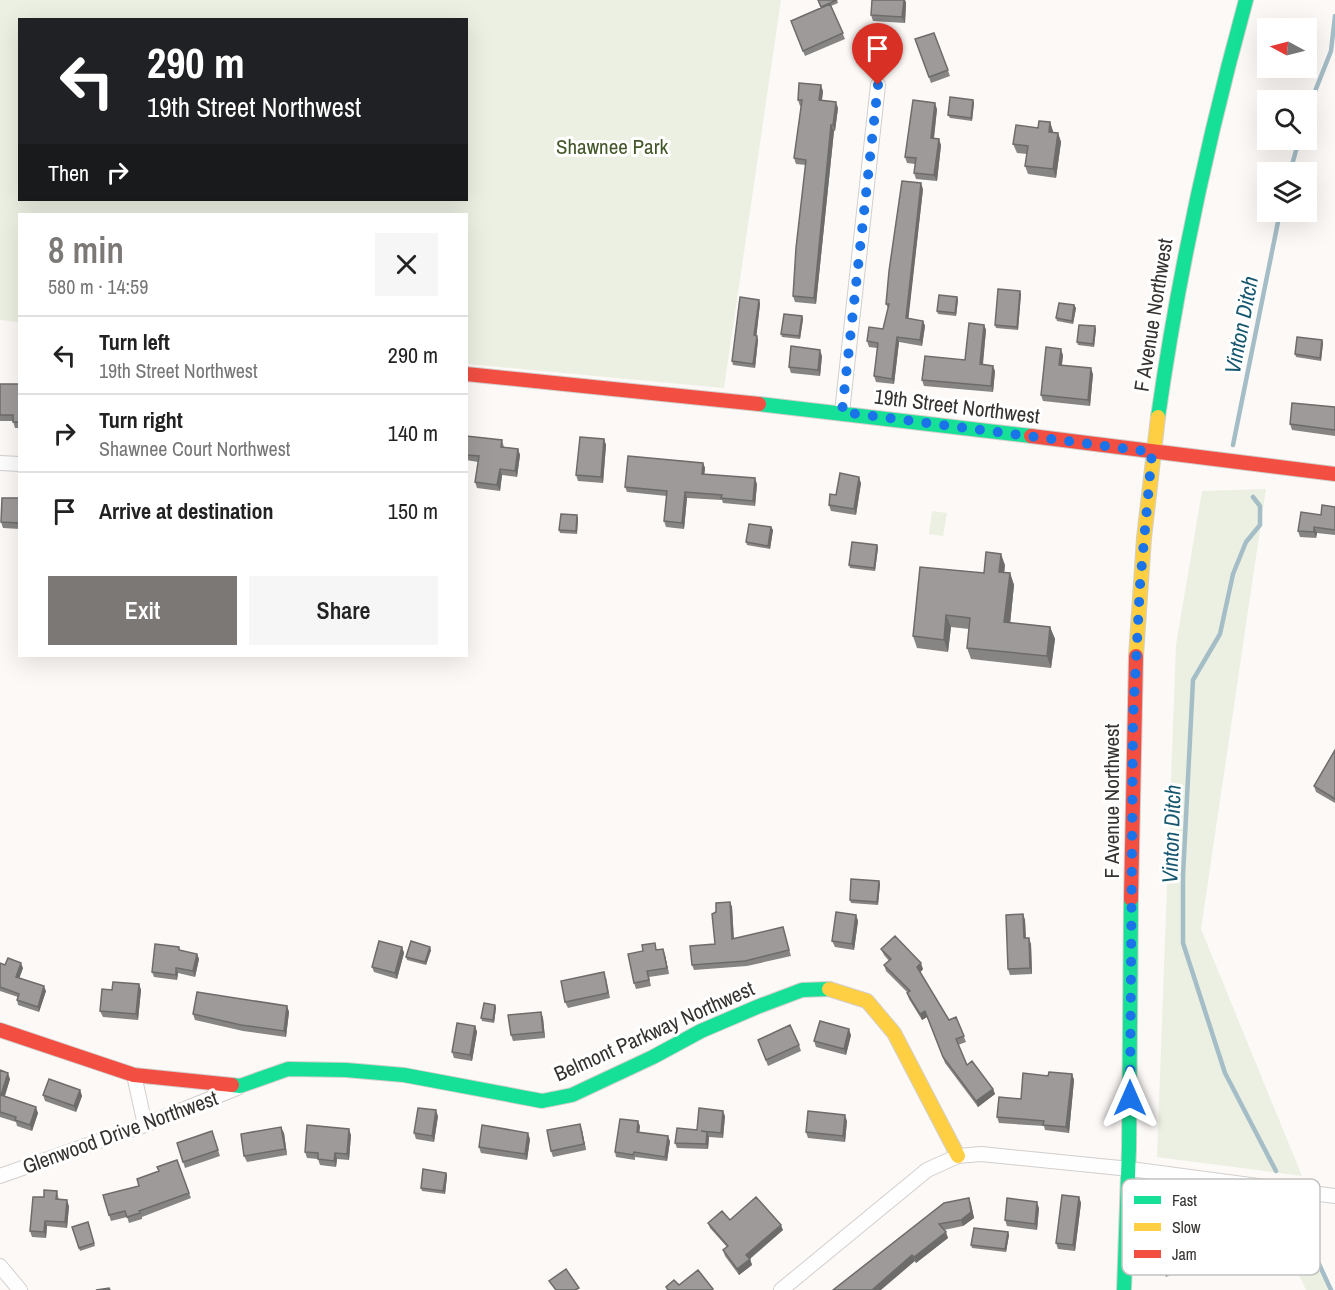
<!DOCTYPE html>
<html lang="en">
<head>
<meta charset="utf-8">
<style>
	body { margin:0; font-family:"Archivo Narrow",sans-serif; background:#f6f6f6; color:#222; height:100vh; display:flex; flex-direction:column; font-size:22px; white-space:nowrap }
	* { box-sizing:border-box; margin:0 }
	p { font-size:20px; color:#767676 }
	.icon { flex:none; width:33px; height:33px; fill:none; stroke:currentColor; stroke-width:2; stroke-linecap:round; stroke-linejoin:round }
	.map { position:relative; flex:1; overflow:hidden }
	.panel { position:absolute; left:18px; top:213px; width:450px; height:444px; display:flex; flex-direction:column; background:#fff; border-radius:0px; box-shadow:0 6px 24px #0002 }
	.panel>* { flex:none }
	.top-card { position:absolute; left:18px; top:18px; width:450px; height:183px; border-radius:0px; box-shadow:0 6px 24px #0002; background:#202124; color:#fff; overflow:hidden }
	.needle { width:39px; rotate:277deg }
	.fabs { position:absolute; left:1257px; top:18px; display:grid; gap:12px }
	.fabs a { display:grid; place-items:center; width:60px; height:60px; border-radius:0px; background:#fff; box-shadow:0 6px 24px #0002; font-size:30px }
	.pin { position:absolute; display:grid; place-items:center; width:51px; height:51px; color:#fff; margin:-62px -26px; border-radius:50% 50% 50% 0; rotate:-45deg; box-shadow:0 0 6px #0007 }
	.pin .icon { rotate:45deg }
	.me { position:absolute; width:66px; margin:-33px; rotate:0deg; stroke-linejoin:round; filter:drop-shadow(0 0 4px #0008) }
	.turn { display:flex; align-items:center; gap:21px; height:126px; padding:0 30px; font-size:27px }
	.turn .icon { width:78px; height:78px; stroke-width:2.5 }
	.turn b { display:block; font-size:42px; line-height:51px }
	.then { display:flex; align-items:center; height:57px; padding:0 30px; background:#0003; gap:12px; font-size:22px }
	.round { display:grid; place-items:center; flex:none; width:63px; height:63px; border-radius:0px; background:#f6f6f6 }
	.overview { display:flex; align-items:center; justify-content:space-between; height:102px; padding:0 30px }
	h1 { font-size:36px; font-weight:600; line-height:45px; color:#7b7876 }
	.cta { display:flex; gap:12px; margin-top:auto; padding:12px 30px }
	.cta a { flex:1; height:69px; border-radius:0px; background:#7b7876; color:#fff; font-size:24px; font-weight:600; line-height:69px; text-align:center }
	.cta a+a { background:#f6f6f6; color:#222 }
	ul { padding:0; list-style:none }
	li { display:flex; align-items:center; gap:18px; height:78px; padding:0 30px; border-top:2px solid #e0e0e0 }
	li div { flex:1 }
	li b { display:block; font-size:22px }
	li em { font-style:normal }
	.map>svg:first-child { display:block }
	.green { fill:#ebf0e2; fill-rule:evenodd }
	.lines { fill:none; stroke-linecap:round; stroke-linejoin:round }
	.stream { stroke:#a5bdc6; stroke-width:4.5 }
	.street-casing { stroke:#d2cfcd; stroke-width:16 }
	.fast-casing { stroke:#d2cfcd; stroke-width:16 }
	.slow-casing { stroke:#d2cfcd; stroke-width:16 }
	.jam-casing { stroke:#d2cfcd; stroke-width:16 }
	.street { stroke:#fffefe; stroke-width:14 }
	.fast { stroke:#16e098; stroke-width:14 }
	.slow { stroke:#ffcf43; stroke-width:14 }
	.jam { stroke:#f24e42; stroke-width:14 }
	.wall { fill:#878484 }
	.shaded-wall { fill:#6e6c6b }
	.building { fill:#9d9a99; stroke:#6e6c6b; stroke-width:1.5 }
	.route { stroke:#1a73e8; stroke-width:10; stroke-dasharray:0 18 }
	.labels { text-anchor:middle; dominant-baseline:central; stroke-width:6; stroke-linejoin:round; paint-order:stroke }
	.park-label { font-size:21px; fill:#445729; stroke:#fff }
	.street-label { font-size:21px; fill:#353230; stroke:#fff }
	.water-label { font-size:22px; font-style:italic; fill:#14576e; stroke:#fff }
	.key { fill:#fff; stroke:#c2c2c1; stroke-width:1.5 }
	.key-label { font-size:16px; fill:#353230 }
</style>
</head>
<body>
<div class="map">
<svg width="1335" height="1290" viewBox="0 0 1335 1290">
	<rect width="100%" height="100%" fill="#fcf9f7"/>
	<path class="green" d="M0 0H781L724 388 467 364 466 214H20L19 322 0 320ZM20 20H466V200H20Z
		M1266 489 1201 929 1302 1176 1157 1157 1176 645 1202 491Z
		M932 511 947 513 943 536 929 534Z
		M1268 1209 1303 1216 1328 1290H1306Z"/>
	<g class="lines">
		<path class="stream" d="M1306 114 1331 51 1335 16
			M1290 172 1299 140
			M1233 445 1280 212
			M1253 497 1260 506V525L1246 542 1233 574 1220 634 1193 680 1183 876V943L1225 1073 1276 1171
			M1296 1214 1331 1290"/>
		<defs>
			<path id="street" d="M842 412 878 85
				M0 463 20 464
				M134 1075 145 1125
				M0 1176 145 1125 237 1088
				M0 1266 20 1290
				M781 1290 927 1170 958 1156 981 1154 1130 1169 1335 1196"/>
			<path id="fast" d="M759 404 1031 436
				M1158 417C1178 276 1208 138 1246 0
				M232 1085 240 1086 288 1069 346 1070 404 1075 542 1101 572 1095 653 1057 701 1031 757 1007 802 990 829 989
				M1124 1290 1129 1148 1131 899"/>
			<path id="slow" d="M1136 656 1144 538 1158 417
				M829 989 867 1001 894 1033 958 1156"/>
			<path id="jam" d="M466 374 759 404
				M1031 436 1335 474
				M1131 899 1136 656
				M0 1030 134 1075 232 1085"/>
		</defs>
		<use href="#street" class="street-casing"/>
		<use href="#fast" class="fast-casing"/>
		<use href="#slow" class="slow-casing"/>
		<use href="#jam" class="jam-casing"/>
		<use href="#street" class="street"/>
		<use href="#fast" class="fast"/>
		<use href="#slow" class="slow"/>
		<use href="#jam" class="jam"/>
	</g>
	<path class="wall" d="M818 0H837L838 3 831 6 845 39 805 56 793 27 821 8Z
		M872 0H905L906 3 905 23 873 21 871 15Z
		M934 33 950 76 931 83 915 39Z
		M823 91 822 100 838 108 835 131H834L816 304 795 302 793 296 806 165 796 164 794 158 801 106H800L798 100Z
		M973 100 974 103 972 121 950 118 948 115Z
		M937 109 934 139 941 145 937 181 916 179 914 173 915 164 907 163 905 157Z
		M1050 122 1053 132 1058 133 1061 142 1056 178 1028 174 1025 166 1027 154 1017 153 1013 144 1038 128Z
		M923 189 908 318 923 321 925 326 922 346 899 342 894 384 876 382 874 376 877 348 869 347 867 341 883 329 888 308 886 304Z
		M1021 294 1018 330 996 328 995 325Z
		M957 297 958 300 956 316 938 314 937 311Z
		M759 300 760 304 756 336 758 340 755 368 733 365 732 361Z
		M1074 305 1076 308 1073 324 1057 321 1056 318Z
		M802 316 803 319 800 339 782 337 781 334Z
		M984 325 986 330 983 365 995 371 993 392 924 386 922 380 965 360Z
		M1096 329 1094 347 1078 345 1077 342Z
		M1322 340 1323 343 1321 361 1296 357 1295 354Z
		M1063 355 1062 365 1093 374 1090 406 1043 401 1041 395Z
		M822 356 820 376 791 373 789 367Z
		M0 384H20V428H15L13 421H0Z
		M1335 407V436L1292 430 1290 424Z
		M466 436 502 440 504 447 518 449 520 455 517 477 502 475 500 491 477 488 475 482 478 462 466 460Z
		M604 439 606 445 603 483 578 481 576 475Z
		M703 463 705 468 704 474 757 484 755 506 723 503 722 500 687 498 684 529 666 527 664 521 667 496 627 492 625 487Z
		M861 483 856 515 831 511 829 505 836 495Z
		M20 498V529L3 528 1 522Z
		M1335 507V535L1317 533 1316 538 1300 537 1298 531 1321 515Z
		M578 518 577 534 560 533 559 530Z
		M771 527 773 530 770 549 747 545 746 542Z
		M877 545 878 548 875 571 850 568 849 565Z
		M1005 565 1004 572 1010 573 1014 585 1010 623 1050 627 1055 639 1051 668 971 659 967 648 969 629 951 627 948 652 917 648 913 636 984 573Z
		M1335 750V803L1316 792 1314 786Z
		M879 881 880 884 878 905 851 903 850 900Z
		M730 902 732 907 734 939 783 927 791 956 747 966 694 970 692 965 715 944 716 912Z
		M1023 914 1025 920 1026 938 1031 944 1032 974 1010 975 1008 969Z
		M856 915 858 921 854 950 835 947 832 941Z
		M402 947 404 953 397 979 374 972 372 967Z
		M663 949 665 955 669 974 649 977 651 986 636 989 634 983 657 950Z
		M881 949 923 969 920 972 949 1020 956 1017 966 1042 958 1045 967 1065 993 1089 995 1094 978 1107 945 1063 927 1017 922 1020 909 999 907 993H908L886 971 884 965 889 961 884 955Z
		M431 950 426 965 407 960 406 957Z
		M180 951 197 954 199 959 195 977 178 973 177 980 154 977 152 972Z
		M0 963 5 965 23 968 19 978 46 991 39 1012 18 1005 17 1000 18 997 0 991Z
		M606 977 610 998 568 1008 565 1002Z
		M139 984 141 990 138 1020 103 1017 100 1011 112 990Z
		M495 1005 496 1008 494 1023 482 1021 481 1018Z
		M287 1006 289 1012 286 1037 243 1031 195 1020 193 1014Z
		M541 1012 543 1018 545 1038 513 1041 511 1035Z
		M475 1026 477 1032 472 1061 454 1058 452 1052Z
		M851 1035 846 1055 816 1047 814 1041Z
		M758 1040 799 1045 801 1051 768 1066Z
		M0 1070 10 1079 5 1096 38 1113 32 1131 17 1126 16 1122 0 1117Z
		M1072 1074 1074 1080 1069 1133 1045 1130 1044 1126 999 1123 997 1117 1048 1076Z
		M80 1090 82 1096 76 1112 45 1101 43 1095Z
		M438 1116 434 1142 416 1139 414 1133Z
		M725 1116 723 1138 709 1137 708 1149 677 1148 675 1143 697 1130Z
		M847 1121 845 1142 808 1138 806 1132Z
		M640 1126 639 1132 670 1141 667 1161 635 1157V1160L616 1157 615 1152Z
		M582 1130 586 1150 553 1157 551 1151Z
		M212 1131 220 1156 185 1168 177 1143Z
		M284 1133 287 1155 247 1162 244 1156Z
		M351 1135 349 1160 337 1159 336 1167 320 1165 318 1159 307 1158 305 1152Z
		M530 1139 527 1160 481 1153 479 1147Z
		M177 1160 191 1198 142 1217V1219L129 1223 127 1217 111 1221 109 1215 139 1186 159 1171Z
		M446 1173 447 1176 445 1194 422 1191 421 1188Z
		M57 1191 59 1200 69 1206 67 1228 47 1226 46 1238 32 1237 30 1231 44 1197Z
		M1079 1197 1081 1203 1075 1251 1058 1249 1056 1243Z
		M969 1198 971 1204 974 1218 963 1226 944 1230 948 1238 916 1263 915 1261 833 1290Z
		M1039 1208 1037 1230 1007 1226 1005 1220Z
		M1211 1215 1255 1221 1257 1227 1254 1253 1208 1248 1207 1262 1173 1259 1178 1271 1166 1277 1156 1256 1178 1245 1159 1243 1157 1238 1181 1222Z
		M730 1220 783 1230 750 1259 752 1265 739 1275 725 1256 723 1250 727 1247 710 1228 708 1223Z
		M88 1222 95 1246 80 1251 72 1227Z
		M1008 1232 1009 1235 1006 1252 972 1248 971 1245Z"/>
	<path class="shaded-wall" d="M904 0H905L906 3 905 23 902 17Z
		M821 85 823 91 821 106 819 100Z
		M973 100 974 103 972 121 971 118Z
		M836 102 838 108 835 131 833 125Z
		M935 103 937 109 933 144 931 138Z
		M1050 122 1053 131 1052 141 1049 132Z
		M831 125 834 131 816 304 814 298Z
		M1058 133 1061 142 1056 178 1053 169Z
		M939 139 941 145 937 181 934 175Z
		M921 183 923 189 908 323 906 318Z
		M1020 291 1021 294 1018 330 1017 327Z
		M957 297 958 300 956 316 955 313Z
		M759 300 760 304 756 340 754 335Z
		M1074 305 1076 308 1073 324 1072 321Z
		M802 316 803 319 800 339 799 336Z
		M923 321 925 326 922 346 920 340Z
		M984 325 986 330 982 370 980 364Z
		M1095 326 1096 329 1094 347 1093 344Z
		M757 336 758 340 755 368 753 364Z
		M897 337 899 342 894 384 892 379Z
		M1322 340 1323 343 1321 361 1320 358Z
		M1061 349 1063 355 1061 371 1059 365Z
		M820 350 822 356 820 376 818 370Z
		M993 366 995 371 993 392 991 386Z
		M1091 368 1093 374 1090 406 1088 400Z
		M604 439 606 445 603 483 601 477Z
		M518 449 520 455 517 477 515 471Z
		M703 463 705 468 704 479 702 474Z
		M500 469 502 475 500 491 497 485Z
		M859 477 861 483 856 515 854 509Z
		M755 478 757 484 755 506 753 501Z
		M685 492 687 498 684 529 682 523Z
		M577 515 578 518 577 534 576 531Z
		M771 527 773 530 770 549 768 546Z
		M1314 527 1317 533 1316 538 1314 532Z
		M877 545 878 548 875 571 874 568Z
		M1001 554 1005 565 1003 584 999 572Z
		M1010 573 1014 585 1009 634 1004 622Z
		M946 615 951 627 948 652 944 640Z
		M1050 627 1055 639 1051 668 1047 656Z
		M879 881 880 884 878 905 877 902Z
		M730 902 732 907 734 944 732 939Z
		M1023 914 1025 920 1026 944 1024 938Z
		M856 915 858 921 854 950 852 944Z
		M1029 938 1031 944 1032 974 1030 968Z
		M402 947 404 953 397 979 395 973Z
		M430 947 431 950 426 965 425 962Z
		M663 949 665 955 669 974 667 968Z
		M197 954 199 959 195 977 193 971Z
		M21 963 23 968 18 982 16 977Z
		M921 963 923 969 920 973 917 967Z
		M176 968 178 973 177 980 176 975Z
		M139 984 141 990 138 1020 136 1014Z
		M44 986 46 991 39 1012 38 1007Z
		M495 1005 496 1008 494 1023 493 1020Z
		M287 1006 289 1012 286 1037 284 1031Z
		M925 1011 927 1017 922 1020 920 1014Z
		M541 1012 543 1018 545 1038 543 1032Z
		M475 1026 477 1032 472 1061 470 1055Z
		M849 1029 851 1035 846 1055 844 1049Z
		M8 1073 10 1079 3 1101 1 1095Z
		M1072 1074 1074 1080 1069 1133 1066 1127Z
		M993 1089 995 1094 978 1107 976 1101Z
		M80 1090 82 1096 76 1112 74 1106Z
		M36 1107 38 1113 32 1131 30 1125Z
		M436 1110 438 1116 434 1142 432 1136Z
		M723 1111 725 1116 723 1138 721 1133Z
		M845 1115 847 1121 845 1142 843 1136Z
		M638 1121 640 1126 639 1136 637 1132Z
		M580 1124 582 1130 586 1150 584 1144Z
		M281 1127 284 1133 287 1155 285 1149Z
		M349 1129 351 1135 349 1160 347 1154Z
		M707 1132 709 1137 708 1149 706 1144Z
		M528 1133 530 1139 527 1160 525 1154Z
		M668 1136 670 1141 667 1161 665 1157Z
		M335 1153 337 1159 336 1167 334 1161Z
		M446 1173 447 1176 445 1194 443 1191Z
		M1079 1197 1081 1203 1075 1251 1073 1245Z
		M969 1198 971 1204 974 1218 963 1226 961 1220Z
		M67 1200 69 1206 67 1228 65 1222Z
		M1037 1202 1039 1208 1037 1230 1035 1224Z
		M45 1221 47 1226 46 1238 44 1232Z
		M1255 1221 1257 1227 1254 1253 1252 1247Z
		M781 1225 783 1230 748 1260 746 1255Z
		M946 1232 948 1238 916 1263 914 1257Z
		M1008 1232 1009 1235 1006 1252 1005 1249Z
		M1206 1242 1208 1248 1207 1262 1205 1256Z
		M912 1255 915 1261 881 1290H872Z
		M750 1259 752 1265 739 1275 737 1269Z"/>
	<path class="building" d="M818 0H837L821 7Z
		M872 0H904L902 17 871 15Z
		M830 4 843 33 803 51 791 21Z
		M934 33 948 70 929 77 915 39Z
		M799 83 821 85 819 100 836 102 833 125H831L814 298 793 296 796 248 806 160 794 158 802 100H798Z
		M950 97 973 100 971 118 948 115Z
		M913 100 935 103 931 138 939 139 934 175 914 173 916 158 905 157Z
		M1039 121 1050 122 1049 132 1058 133 1053 169 1025 166 1028 146 1013 144 1016 125 1038 128Z
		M902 181 921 183 906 318 923 321 920 340 897 337 892 379 874 376 878 343 867 341 869 327 883 329 889 304H886L889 271Z
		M998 289 1020 291 1017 327 995 325Z
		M939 295 957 297 955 313 937 311Z
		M740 297 759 300 754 335 757 336 753 364 732 361Z
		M1059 303 1074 305 1072 321 1056 318Z
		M784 314 802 316 799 336 781 334Z
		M969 323 984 325 980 364 993 366 991 386 922 380 925 356 965 360Z
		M1079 325 1095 326 1093 344 1077 342Z
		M1297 337 1322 340 1320 358 1295 354Z
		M791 346 820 350 818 370 789 367Z
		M1046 347 1061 349 1059 365 1091 368 1088 400 1041 395Z
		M0 384H20V422H13V415H0Z
		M1292 403 1335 407V430L1290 424Z
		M466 436 502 440 501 447 518 449 515 471 500 469 497 485 475 482 479 456 466 455Z
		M580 437 604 439 601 477 576 475Z
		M628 456 703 463 702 474 755 478 753 501 721 498 722 495 685 492 682 523 664 521 667 491 625 487Z
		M840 473 859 477 854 509 829 505 830 494 836 495Z
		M2 498H20V523L1 522Z
		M1322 505 1335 507V530L1314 527V532L1298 531 1301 512 1321 515Z
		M561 514 577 515 576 531 559 530Z
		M749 524 771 527 768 546 746 542Z
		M852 542 877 545 874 568 849 565Z
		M986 552 1001 554 999 572 1010 573 1004 622 1050 627 1047 656 967 648 970 618 946 615 944 640 913 636 920 567 984 573Z
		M1335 750V799L1314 786Z
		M851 879 879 881 877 902 850 900Z
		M730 902 732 939 783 927 789 950 745 961 692 965 690 946 715 944 712 914 716 912V903Z
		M836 912 856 915 852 944 832 941Z
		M1023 914 1024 938H1029L1030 968 1008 969 1006 915Z
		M895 936 921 963 917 967 949 1020 956 1017 964 1036 956 1039 967 1065 972 1061 993 1089 976 1101 943 1057 925 1011 920 1014 907 993 910 991 884 965 891 959 881 949Z
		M379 941 402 947 395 973 372 967Z
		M411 941 430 947 425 962 406 957Z
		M655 943 656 950 663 949 667 968 647 971 649 980 634 983 628 954 643 951 642 945Z
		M155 944 179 947V950L197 954 193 971 176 968V975L152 972Z
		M8 958 21 963 16 977 44 986 38 1007 17 1000 19 994 0 987V963L5 965Z
		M604 972 608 993 565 1002 561 981Z
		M113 982 139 984 136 1014 100 1011 102 989 112 990Z
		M197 992 287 1006 284 1031 241 1025 193 1014Z
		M484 1003 495 1005 493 1020 481 1018Z
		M541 1012 543 1032 511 1035 508 1015Z
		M820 1021 849 1029 844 1049 814 1041Z
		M457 1023 475 1026 470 1055 452 1052Z
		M790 1025 799 1045 766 1060 758 1040Z
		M0 1070 8 1073 1 1095 36 1107 30 1125 15 1120 16 1117 0 1112Z
		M1049 1072 1072 1074 1066 1127 1043 1125 1044 1121 997 1117 999 1097 1021 1099 1023 1073 1048 1076Z
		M49 1079 80 1090 74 1106 43 1095Z
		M418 1108 436 1110 432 1136 414 1133Z
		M699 1108 723 1111 721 1133 701 1131 707 1132 706 1144 675 1143 677 1128 697 1130Z
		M808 1111 845 1115 843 1136 806 1132Z
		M620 1119 638 1121 637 1132 668 1136 665 1157 634 1152 633 1155 615 1152Z
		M580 1124 584 1144 551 1151 547 1130Z
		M307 1125 349 1129 347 1154 335 1153 334 1161 318 1159V1153L305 1152Z
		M482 1125 528 1133 525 1154 479 1147Z
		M281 1127 285 1149 244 1156 241 1134Z
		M212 1131 218 1150 183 1162 177 1143Z
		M177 1160 189 1193 139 1211 140 1213 127 1217 125 1211 109 1215 103 1195 139 1186 137 1179 159 1171 157 1167Z
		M423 1169 446 1173 443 1191 421 1188Z
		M44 1190 57 1191 56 1199 67 1200 65 1222 45 1221 44 1232 30 1231 33 1197H44Z
		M1062 1195 1079 1197 1073 1245 1056 1243Z
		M756 1197 781 1225 746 1255 750 1259 737 1269 723 1250 728 1246 708 1223 722 1211 730 1220Z
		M969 1198 971 1212 961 1220 939 1224 946 1232 914 1257 912 1255 872 1290H833L944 1203Z
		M1007 1198 1037 1202 1035 1224 1005 1220Z
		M88 1222 94 1243 79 1248 72 1227Z
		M974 1228 1008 1232 1005 1249 971 1245Z
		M566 1269 579 1288 575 1290H556L549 1281Z
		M698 1270 713 1289 711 1290H668L666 1287 674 1280 679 1285Z
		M109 1288 110 1290H96Z"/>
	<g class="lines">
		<path class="route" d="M878 85 842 412 1152 452 1140 585 1133 720 1130 1098"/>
	</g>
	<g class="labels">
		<g class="park-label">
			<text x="612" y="146">Shawnee Park</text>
		</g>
		<g class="street-label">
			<text transform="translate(1153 315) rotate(-81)">F Avenue Northwest</text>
			<text transform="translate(957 406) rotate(7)">19th Street Northwest</text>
			<text transform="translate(1111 801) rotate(-90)">F Avenue Northwest</text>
			<text transform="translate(654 1031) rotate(-24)">Belmont Parkway Northwest</text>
			<text transform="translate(120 1132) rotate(-20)">Glenwood Drive Northwest</text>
		</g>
		<g class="water-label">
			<text transform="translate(1241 325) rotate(-79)">Vinton Ditch</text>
			<text transform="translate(1171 834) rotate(-88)">Vinton Ditch</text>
		</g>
	</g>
	<rect x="1122" y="1179" width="198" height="96" rx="9" class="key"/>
	<rect x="1134" y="1196" width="27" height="8" fill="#16e098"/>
	<rect x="1134" y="1223" width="27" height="8" fill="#ffcf43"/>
	<rect x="1134" y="1250" width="27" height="8" fill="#f24e42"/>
	<g class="key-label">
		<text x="1172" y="1206">Fast</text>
		<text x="1172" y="1233">Slow</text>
		<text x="1172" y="1260">Jam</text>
	</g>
</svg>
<div class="fabs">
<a><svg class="needle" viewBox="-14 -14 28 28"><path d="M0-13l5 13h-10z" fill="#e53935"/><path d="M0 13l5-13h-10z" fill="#767676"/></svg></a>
<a><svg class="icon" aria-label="search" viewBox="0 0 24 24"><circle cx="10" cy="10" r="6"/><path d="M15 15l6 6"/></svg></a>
<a><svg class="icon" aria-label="layers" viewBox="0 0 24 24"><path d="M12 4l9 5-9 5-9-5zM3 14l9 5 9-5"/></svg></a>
</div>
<div class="pin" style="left:878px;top:85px;background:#d93025"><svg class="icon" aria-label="arrive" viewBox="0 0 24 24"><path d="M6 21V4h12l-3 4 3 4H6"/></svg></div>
<svg class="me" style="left:1130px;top:1098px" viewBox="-20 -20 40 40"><path d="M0-17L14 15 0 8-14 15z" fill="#1a73e8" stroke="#fff" stroke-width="4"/></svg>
<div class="top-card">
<div class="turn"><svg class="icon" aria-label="left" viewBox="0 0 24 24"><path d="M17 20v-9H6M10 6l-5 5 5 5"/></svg><div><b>290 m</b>19th Street Northwest</div></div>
<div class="then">Then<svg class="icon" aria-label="right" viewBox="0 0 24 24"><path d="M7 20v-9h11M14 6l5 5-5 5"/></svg></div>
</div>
<section class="panel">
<div class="overview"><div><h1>8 min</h1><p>580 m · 14:59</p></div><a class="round"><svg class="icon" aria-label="close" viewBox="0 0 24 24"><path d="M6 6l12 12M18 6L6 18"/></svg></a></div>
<ul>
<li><svg class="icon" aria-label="left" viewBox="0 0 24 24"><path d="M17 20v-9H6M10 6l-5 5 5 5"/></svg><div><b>Turn left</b><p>19th Street Northwest</p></div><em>290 m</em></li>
<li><svg class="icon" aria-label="right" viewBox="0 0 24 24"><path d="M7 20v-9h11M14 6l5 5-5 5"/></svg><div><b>Turn right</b><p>Shawnee Court Northwest</p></div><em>140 m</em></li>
<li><svg class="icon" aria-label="arrive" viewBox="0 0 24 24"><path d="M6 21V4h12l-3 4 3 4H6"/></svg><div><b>Arrive at destination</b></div><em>150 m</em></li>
</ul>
<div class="cta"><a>Exit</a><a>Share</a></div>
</section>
</div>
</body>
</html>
